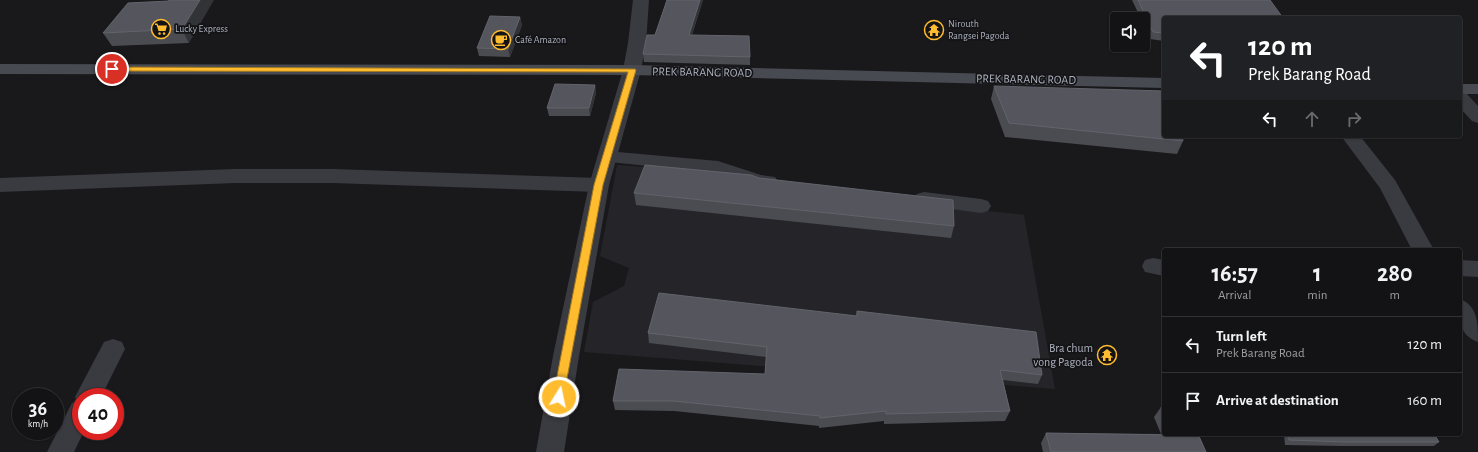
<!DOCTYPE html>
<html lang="en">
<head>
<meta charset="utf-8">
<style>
	body { margin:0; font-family:"Alegreya Sans",sans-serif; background:#1c1c1e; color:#f1f3f6; height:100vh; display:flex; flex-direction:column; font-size:15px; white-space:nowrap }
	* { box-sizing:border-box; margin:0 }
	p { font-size:13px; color:#9d9ea0 }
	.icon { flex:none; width:22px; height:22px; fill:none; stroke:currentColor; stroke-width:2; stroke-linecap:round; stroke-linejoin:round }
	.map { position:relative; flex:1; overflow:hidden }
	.panel { position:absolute; left:1162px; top:248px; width:300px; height:188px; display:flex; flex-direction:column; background:#131315; border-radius:4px; box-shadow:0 1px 3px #0004,0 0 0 1px #323234 }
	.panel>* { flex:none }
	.hud { position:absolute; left:1162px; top:16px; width:300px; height:122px; border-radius:4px; box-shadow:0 1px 3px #0004,0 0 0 1px #323234; background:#202124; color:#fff; overflow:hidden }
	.buttons { position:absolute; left:1110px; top:12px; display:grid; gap:8px }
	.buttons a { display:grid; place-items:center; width:40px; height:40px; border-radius:4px; background:#131315; box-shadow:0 1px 3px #0004,0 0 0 1px #323234; font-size:20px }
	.speed { position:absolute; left:12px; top:388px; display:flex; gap:8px; font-size:20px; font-weight:700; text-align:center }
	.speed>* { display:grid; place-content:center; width:52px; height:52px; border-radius:50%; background:#131315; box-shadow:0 1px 3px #0004,0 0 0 1px #323234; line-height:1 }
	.speed small { font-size:10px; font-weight:400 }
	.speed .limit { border:6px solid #d22; background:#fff; color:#111 }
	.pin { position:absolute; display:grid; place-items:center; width:34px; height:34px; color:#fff; margin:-17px; border:2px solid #fff; border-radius:50%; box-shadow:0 1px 4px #0007 }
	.me { position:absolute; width:44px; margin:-22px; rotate:10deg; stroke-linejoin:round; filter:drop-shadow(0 0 3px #0008) }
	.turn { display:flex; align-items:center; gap:14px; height:84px; padding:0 20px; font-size:18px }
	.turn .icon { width:52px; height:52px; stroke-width:2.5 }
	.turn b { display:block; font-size:28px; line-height:34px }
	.lanes { display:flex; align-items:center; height:38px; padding:0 20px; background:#0003; justify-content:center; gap:20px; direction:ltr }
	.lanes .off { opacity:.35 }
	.eta { display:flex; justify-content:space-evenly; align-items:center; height:68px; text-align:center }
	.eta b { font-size:24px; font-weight:700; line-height:28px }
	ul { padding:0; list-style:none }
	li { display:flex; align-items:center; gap:12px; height:56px; padding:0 20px; border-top:1px solid #323234 }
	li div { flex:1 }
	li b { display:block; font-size:15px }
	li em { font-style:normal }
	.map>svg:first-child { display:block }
	.built { fill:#252529 }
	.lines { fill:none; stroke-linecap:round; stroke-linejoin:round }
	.minor { fill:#3a3b41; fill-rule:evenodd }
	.tertiary { fill:#3a3b41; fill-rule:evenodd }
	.secondary { fill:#484a52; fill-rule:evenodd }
	.wall { fill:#4a4c51 }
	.shaded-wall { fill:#323337 }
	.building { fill:#55565d; stroke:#62646c }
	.route { fill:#ffbc2e; stroke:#a67a1e }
	.labels { text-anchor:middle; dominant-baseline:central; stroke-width:3.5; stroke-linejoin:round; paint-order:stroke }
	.far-poi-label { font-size:10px; fill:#abb0bd; stroke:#141417; text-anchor:start }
	.street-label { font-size:12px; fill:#abb0bd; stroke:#141417 }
	.poi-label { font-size:12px; fill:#abb0bd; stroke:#141417; text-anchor:end }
</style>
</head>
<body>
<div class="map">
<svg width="1478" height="452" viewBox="0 0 1478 452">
	<rect width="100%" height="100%" fill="#19191c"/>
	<path class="built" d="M617 165 718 172 751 185 1024 215 1055 389 584 352 593 302 624 286 629 268 600 256Z"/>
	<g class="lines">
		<path class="minor" d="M1460 92 1466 93 1478 106V123L1472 121 1460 108Z
			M1341 136H1360L1395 180 1434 250H1412L1380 188Z
			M607 151 718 161 761 175 775 177 778 182 775 187 768 189 759 188 716 173 600 161 597 157 600 153Z
			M235 169H333L599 178 606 180 609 185 606 190 599 192 333 183H235L0 192V178Z
			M924 192 981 199 988 201 991 206 988 211 981 213 917 204 914 199 917 194Z
			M1153 258 1164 260V276L1145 272 1142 266 1145 260Z
			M1460 260 1478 261V277L1460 276Z
			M1460 299C1478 306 1478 323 1478 342 1457 334 1460 318 1460 299Z
			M113 339 122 342 125 349 101 397H81V431H84L74 452H47L72 403 77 401 75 397 104 342Z"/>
		<path class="tertiary" d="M633 0H649L646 43 641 70 609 185 579 356 564 452H536L553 356 589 185 623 70 628 43Z"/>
		<path class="secondary" d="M0 64 632 65 1164 78V88L632 75 0 74Z
			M1460 84H1478V94H1460Z"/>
	</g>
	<path class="wall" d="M667 0H703L692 35 750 57V65L644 62 643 54 655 35Z
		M1132 0H1270L1164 18V41L1150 39 1143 24V19H1141Z
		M169 1 189 43 112 46 103 33Z
		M520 17 522 25 510 57 479 56 477 48Z
		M595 85 596 93 590 116H549L547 108Z
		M994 86 1183 141 1177 154 1005 137 991 99Z
		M634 193 954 226 951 238 636 205Z
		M857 311 1042 375 1038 384 1003 380 1010 411 1005 421 884 424V421L819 428V426L674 411 615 410 613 401 765 374 766 357 649 343 648 333 856 316Z
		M1161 407 1164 415V434H1198L1206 452H1043L1041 443 1046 433 1161 434 1154 417Z
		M1284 434H1434L1439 442 1434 446H1341L1285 445Z"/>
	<path class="shaded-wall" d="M200 0H214L189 43 182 29Z
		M700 0H703L689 43V35Z
		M520 17 522 25 510 57 508 49Z
		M595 85 596 93 590 116 589 108Z"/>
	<path class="building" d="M169 0H200L182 29 103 33 128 3 169 1Z
		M667 0H700L689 35 749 36 750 57 643 54 647 35H655Z
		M1138 0H1270L1283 18H1164V33L1153 32Z
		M490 16 520 17 508 49 477 48Z
		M555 84 595 85 589 108H547Z
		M994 86 1164 91V136H1182L1183 141 1009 123Z
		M645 165 751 175 759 178 953 200 954 226 634 193Z
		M659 293 857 316V311L1036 332 1042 375 1000 370 1010 411 886 414V411L820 418V416L673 401H613L619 369 765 374 767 347 648 333Z
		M1161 407H1164V415Z
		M1046 433 1172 435V434H1198L1206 452H1051Z
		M1288 434H1434L1439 442H1345L1289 440Z"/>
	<path class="route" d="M109 67 635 69 636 70 603 185 563 400 559 402 555 400 553 397 594 185 628 72 112 71 108 69Z"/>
	<defs>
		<symbol id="supermarket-ring" viewBox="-11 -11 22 22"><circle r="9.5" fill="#141417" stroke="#ffbc2e" stroke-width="1.5"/><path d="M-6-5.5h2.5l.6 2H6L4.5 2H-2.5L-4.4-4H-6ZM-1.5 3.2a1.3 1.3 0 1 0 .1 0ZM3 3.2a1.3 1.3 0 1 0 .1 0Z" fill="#ffbc2e"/></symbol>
		<symbol id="temple-ring" viewBox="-11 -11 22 22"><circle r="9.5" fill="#141417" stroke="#ffbc2e" stroke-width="1.5"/><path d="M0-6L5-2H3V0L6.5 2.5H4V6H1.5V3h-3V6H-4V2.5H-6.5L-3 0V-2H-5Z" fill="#ffbc2e"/></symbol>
		<symbol id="cafe-ring" viewBox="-11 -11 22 22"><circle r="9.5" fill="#141417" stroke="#ffbc2e" stroke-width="1.5"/><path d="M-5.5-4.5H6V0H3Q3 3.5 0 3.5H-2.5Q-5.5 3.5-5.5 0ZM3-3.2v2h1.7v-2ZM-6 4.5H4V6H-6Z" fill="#ffbc2e"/></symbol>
	</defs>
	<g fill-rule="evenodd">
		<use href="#supermarket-ring" x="150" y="18" width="22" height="22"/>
		<use href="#temple-ring" x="923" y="19" width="22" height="22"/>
		<use href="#cafe-ring" x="490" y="29" width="22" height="22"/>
		<use href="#temple-ring" x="1096" y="344" width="22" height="22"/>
	</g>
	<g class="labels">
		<g class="far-poi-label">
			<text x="948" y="24">Nirouth<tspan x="948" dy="12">Rangsei Pagoda</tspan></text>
			<text x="175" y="29">Lucky Express</text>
			<text x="515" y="40">Café Amazon</text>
		</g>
		<g class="street-label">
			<text transform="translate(702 72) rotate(1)">PREK BARANG ROAD</text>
			<text transform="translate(1026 79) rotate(1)">PREK BARANG ROAD</text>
		</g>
		<g class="poi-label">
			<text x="1093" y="348">Bra chum<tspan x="1093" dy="14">vong Pagoda</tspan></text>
		</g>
	</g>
</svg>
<div class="buttons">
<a><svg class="icon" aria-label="sound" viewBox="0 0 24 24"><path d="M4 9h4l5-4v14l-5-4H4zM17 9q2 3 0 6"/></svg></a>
</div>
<div class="speed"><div>36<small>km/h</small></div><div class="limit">40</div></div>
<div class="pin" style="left:112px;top:69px;background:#d93025"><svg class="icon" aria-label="arrive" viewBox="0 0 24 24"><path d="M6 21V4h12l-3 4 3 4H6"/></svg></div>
<svg class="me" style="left:559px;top:397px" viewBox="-20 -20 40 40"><circle r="17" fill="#ffbc2e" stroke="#fff" stroke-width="3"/><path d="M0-11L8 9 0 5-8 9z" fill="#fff"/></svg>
<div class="hud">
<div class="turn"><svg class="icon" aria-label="left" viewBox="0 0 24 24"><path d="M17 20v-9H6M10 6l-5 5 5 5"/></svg><div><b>120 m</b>Prek Barang Road</div></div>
<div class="lanes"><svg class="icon" aria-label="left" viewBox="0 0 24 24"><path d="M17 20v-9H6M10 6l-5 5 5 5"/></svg><svg class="icon off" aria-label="ahead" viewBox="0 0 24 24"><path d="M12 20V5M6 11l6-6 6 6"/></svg><svg class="icon off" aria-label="right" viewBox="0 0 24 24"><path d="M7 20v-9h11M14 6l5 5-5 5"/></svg></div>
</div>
<section class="panel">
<div class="eta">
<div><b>16:57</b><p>Arrival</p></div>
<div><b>1</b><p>min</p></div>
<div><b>280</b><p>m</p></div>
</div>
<ul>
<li><svg class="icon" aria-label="left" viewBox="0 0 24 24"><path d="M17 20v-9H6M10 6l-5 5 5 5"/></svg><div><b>Turn left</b><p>Prek Barang Road</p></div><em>120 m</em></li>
<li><svg class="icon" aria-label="arrive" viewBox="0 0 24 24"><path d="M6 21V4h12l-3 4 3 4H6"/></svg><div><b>Arrive at destination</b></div><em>160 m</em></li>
</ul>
</section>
</div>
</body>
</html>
